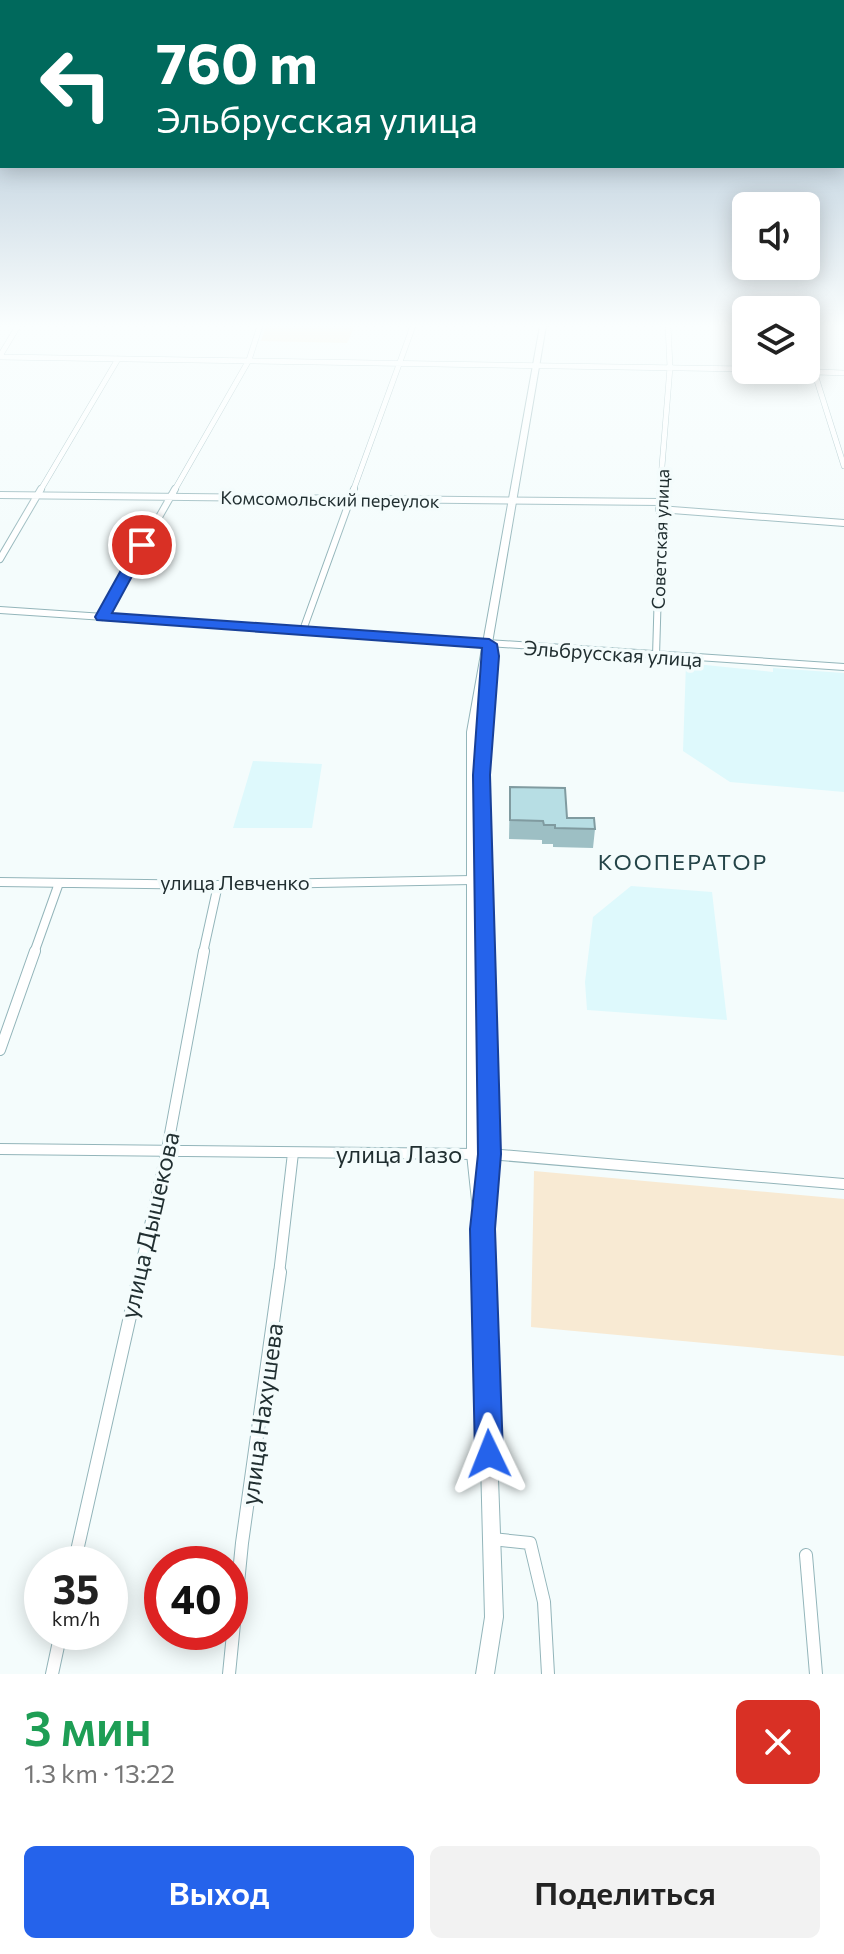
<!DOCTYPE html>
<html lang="ru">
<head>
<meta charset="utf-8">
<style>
	body { margin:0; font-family:Commissioner,sans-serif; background:#f2f2f2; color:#222; height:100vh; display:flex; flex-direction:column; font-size:30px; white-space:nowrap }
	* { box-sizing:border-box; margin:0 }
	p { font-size:26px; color:#767676 }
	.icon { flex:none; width:44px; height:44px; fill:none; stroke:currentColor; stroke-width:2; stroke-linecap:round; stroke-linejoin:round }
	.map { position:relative; height:1674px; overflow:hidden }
	.panel { display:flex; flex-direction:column; background:#fff; flex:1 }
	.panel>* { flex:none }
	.banner { position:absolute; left:0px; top:0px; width:844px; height:168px; box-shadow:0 4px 20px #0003; background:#00695c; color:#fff; overflow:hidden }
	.fabs { position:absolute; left:732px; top:192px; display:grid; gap:16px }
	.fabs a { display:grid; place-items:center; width:88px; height:88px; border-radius:12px; background:#fff; box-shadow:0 4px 20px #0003; font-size:40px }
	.speed { position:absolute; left:24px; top:1546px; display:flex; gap:16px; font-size:40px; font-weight:700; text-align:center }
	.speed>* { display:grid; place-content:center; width:104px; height:104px; border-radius:50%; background:#fff; box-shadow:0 4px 20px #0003; line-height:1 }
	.speed small { font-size:20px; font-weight:400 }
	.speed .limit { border:12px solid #d22; background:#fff; color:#111 }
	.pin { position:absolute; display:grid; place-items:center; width:68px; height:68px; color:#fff; margin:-34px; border:4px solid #fff; border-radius:50%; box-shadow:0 2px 8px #0007 }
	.me { position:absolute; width:88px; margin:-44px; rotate:358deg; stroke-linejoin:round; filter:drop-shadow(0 0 6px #0008) }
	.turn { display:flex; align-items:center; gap:28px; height:168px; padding:0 24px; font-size:36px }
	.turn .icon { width:104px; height:104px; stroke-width:2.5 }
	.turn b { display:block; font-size:56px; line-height:68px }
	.round { display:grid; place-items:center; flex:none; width:84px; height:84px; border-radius:12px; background:#f2f2f2 }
	.overview { display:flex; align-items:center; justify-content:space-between; height:136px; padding:0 24px }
	h1 { font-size:48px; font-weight:600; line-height:60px; color:#1e9e55 }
	.cta { display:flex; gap:16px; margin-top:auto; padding:16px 24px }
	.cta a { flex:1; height:92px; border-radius:12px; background:#2563eb; color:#fff; font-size:32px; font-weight:600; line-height:92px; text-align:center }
	.cta a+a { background:#f2f2f2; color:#222 }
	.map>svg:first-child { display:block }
	.built { fill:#def9fc }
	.green { fill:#f8ead3 }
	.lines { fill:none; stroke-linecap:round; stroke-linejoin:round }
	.street-far4-casing { stroke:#93b5ba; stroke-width:6 }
	.street-far3-casing { stroke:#93b5ba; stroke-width:8 }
	.street-far2-casing { stroke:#93b5ba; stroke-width:10 }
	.street-far1-casing { stroke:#93b5ba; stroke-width:12 }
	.street-casing { stroke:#93b5ba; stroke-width:14 }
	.secondary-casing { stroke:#93b5ba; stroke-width:2 }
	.street-far4 { stroke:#fff; stroke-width:5 }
	.street-far3 { stroke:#fff; stroke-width:6 }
	.street-far2 { stroke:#fff; stroke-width:8 }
	.street-far1 { stroke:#fff; stroke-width:10 }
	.street { stroke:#fff; stroke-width:12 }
	.secondary { fill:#fff; fill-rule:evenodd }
	.wall { fill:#9dbfc4 }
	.building { fill:#b7dee4; stroke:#809ba0; stroke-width:2 }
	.route { fill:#2563eb; stroke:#184099; stroke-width:2 }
	.labels { text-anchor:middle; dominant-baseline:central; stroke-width:7; stroke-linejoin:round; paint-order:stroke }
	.far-street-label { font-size:18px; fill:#212f31; stroke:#f4fcfc }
	.street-label { font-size:20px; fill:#212f31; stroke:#f4fcfc }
	.neighbourhood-label { font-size:22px; letter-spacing:2px; fill:#244448; stroke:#f4fcfc }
	.near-street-label { font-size:24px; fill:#212f31; stroke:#f4fcfc }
</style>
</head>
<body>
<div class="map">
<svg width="844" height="1674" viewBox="0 0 844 1674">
	<rect width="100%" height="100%" fill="#f4fcfc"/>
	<path class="built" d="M686 663 773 672V668L844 673V792L730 782 683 751Z
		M253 761 322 764 312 828H233Z
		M631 886 712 892 727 1020 587 1010 585 982 593 917Z"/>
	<path class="green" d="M266 326H355L347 343 261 341Z
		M534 1171 844 1199V1356L531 1327Z"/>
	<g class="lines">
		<defs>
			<path id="street-far4" d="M806 346 844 466
				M0 356 18 326
				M0 357 746 369
				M767 370 844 373
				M40 491 118 359
				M174 491 249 360 260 326
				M353 491 413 326
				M660 491 670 367 668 326"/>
			<path id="street-far3" d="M0 495 660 502
				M659 509 844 523
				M0 559 41 489
				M0 610 844 667
				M102 617 175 489
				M303 630 354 489
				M656 656 661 489"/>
			<path id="street-far2" d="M0 882 218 885 471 880
				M34 953 59 883
				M203 953 218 885"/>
			<path id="street-far1" d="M0 1050 35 951
				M0 1149 475 1154
				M489 1154 844 1184
				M139 1274 167 1150 204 951
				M279 1274 293 1153"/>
			<path id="street" d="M492 1539 530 1543 544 1602 548 1674
				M806 1555 816 1674
				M74 1564 140 1272
				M52 1674 61 1632
				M229 1674 242 1543 280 1272"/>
			<path id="secondary" d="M540 326H546L492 643 496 656 487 775 496 1154 492 1202 490 1206 487 1207 489 1229 503 1617 494 1674H476L485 1617 475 1229 467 1154V732ZM483 696 477 768V732ZM479 919 482 1154V1159L481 1154Z"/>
		</defs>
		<use href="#street-far4" class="street-far4-casing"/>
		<use href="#street-far3" class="street-far3-casing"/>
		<use href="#street-far2" class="street-far2-casing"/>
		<use href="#street-far1" class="street-far1-casing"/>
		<use href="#street" class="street-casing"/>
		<use href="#secondary" class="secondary-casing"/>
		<use href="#street-far4" class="street-far4"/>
		<use href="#street-far3" class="street-far3"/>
		<use href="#street-far2" class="street-far2"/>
		<use href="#street-far1" class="street-far1"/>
		<use href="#street" class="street"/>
		<use href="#secondary" class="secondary"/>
	</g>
	<path class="wall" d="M510 787 567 818 595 829 593 848 553 847V844H542V840L509 839Z"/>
	<path class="building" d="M510 787 565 788 567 818H594L595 829 555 828V825H544L543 821 510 820Z"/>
	<linearGradient id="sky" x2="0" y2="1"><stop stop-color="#9ab4c9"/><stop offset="0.58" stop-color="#fafefe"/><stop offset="1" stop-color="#fafefe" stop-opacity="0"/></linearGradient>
	<rect width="844" height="561" fill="url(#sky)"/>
	<path class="route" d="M142 541 149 545 112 613 489 639 497 644 499 656 490 775 501 1154 495 1229 503 1454 499 1464 489 1468 479 1464 475 1454 470 1229 478 1154 473 775 482 648 97 620 95 617 135 545Z"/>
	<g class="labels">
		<g class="far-street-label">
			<text transform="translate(330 499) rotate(1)">Комсомольский переулок</text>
			<text transform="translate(660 539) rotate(-88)">Советская улица</text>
		</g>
		<g class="street-label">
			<text transform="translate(613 653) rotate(4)">Эльбрусская улица</text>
			<text x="235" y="882">улица Левченко</text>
		</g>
		<g class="neighbourhood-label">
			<text x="683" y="861">КООПЕРАТОР</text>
		</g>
		<g class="near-street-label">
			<text x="399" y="1153">улица Лазо</text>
			<text transform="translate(149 1225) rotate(-77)">улица Дышекова</text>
			<text transform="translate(261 1414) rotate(-82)">улица Нахушева</text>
		</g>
	</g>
</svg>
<div class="fabs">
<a><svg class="icon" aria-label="sound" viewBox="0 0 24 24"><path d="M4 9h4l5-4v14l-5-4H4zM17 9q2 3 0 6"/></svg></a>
<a><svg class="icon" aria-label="layers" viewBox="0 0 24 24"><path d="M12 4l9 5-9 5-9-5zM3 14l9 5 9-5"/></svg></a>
</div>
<div class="speed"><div>35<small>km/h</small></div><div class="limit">40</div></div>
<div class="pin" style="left:142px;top:545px;background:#d93025"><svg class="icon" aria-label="arrive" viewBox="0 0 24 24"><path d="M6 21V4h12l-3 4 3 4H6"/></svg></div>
<svg class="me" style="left:489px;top:1454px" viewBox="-20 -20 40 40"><path d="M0-17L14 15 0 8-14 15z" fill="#2563eb" stroke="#fff" stroke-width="4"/></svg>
<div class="banner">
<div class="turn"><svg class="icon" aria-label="left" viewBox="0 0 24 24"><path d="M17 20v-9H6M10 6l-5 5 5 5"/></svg><div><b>760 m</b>Эльбрусская улица</div></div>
</div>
</div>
<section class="panel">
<div class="overview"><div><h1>3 мин</h1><p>1.3 km · 13:22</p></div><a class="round" style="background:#d93025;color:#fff"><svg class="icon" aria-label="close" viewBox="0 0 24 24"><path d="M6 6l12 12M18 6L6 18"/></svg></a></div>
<div class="cta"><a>Выход</a><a>Поделиться</a></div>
</section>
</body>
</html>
